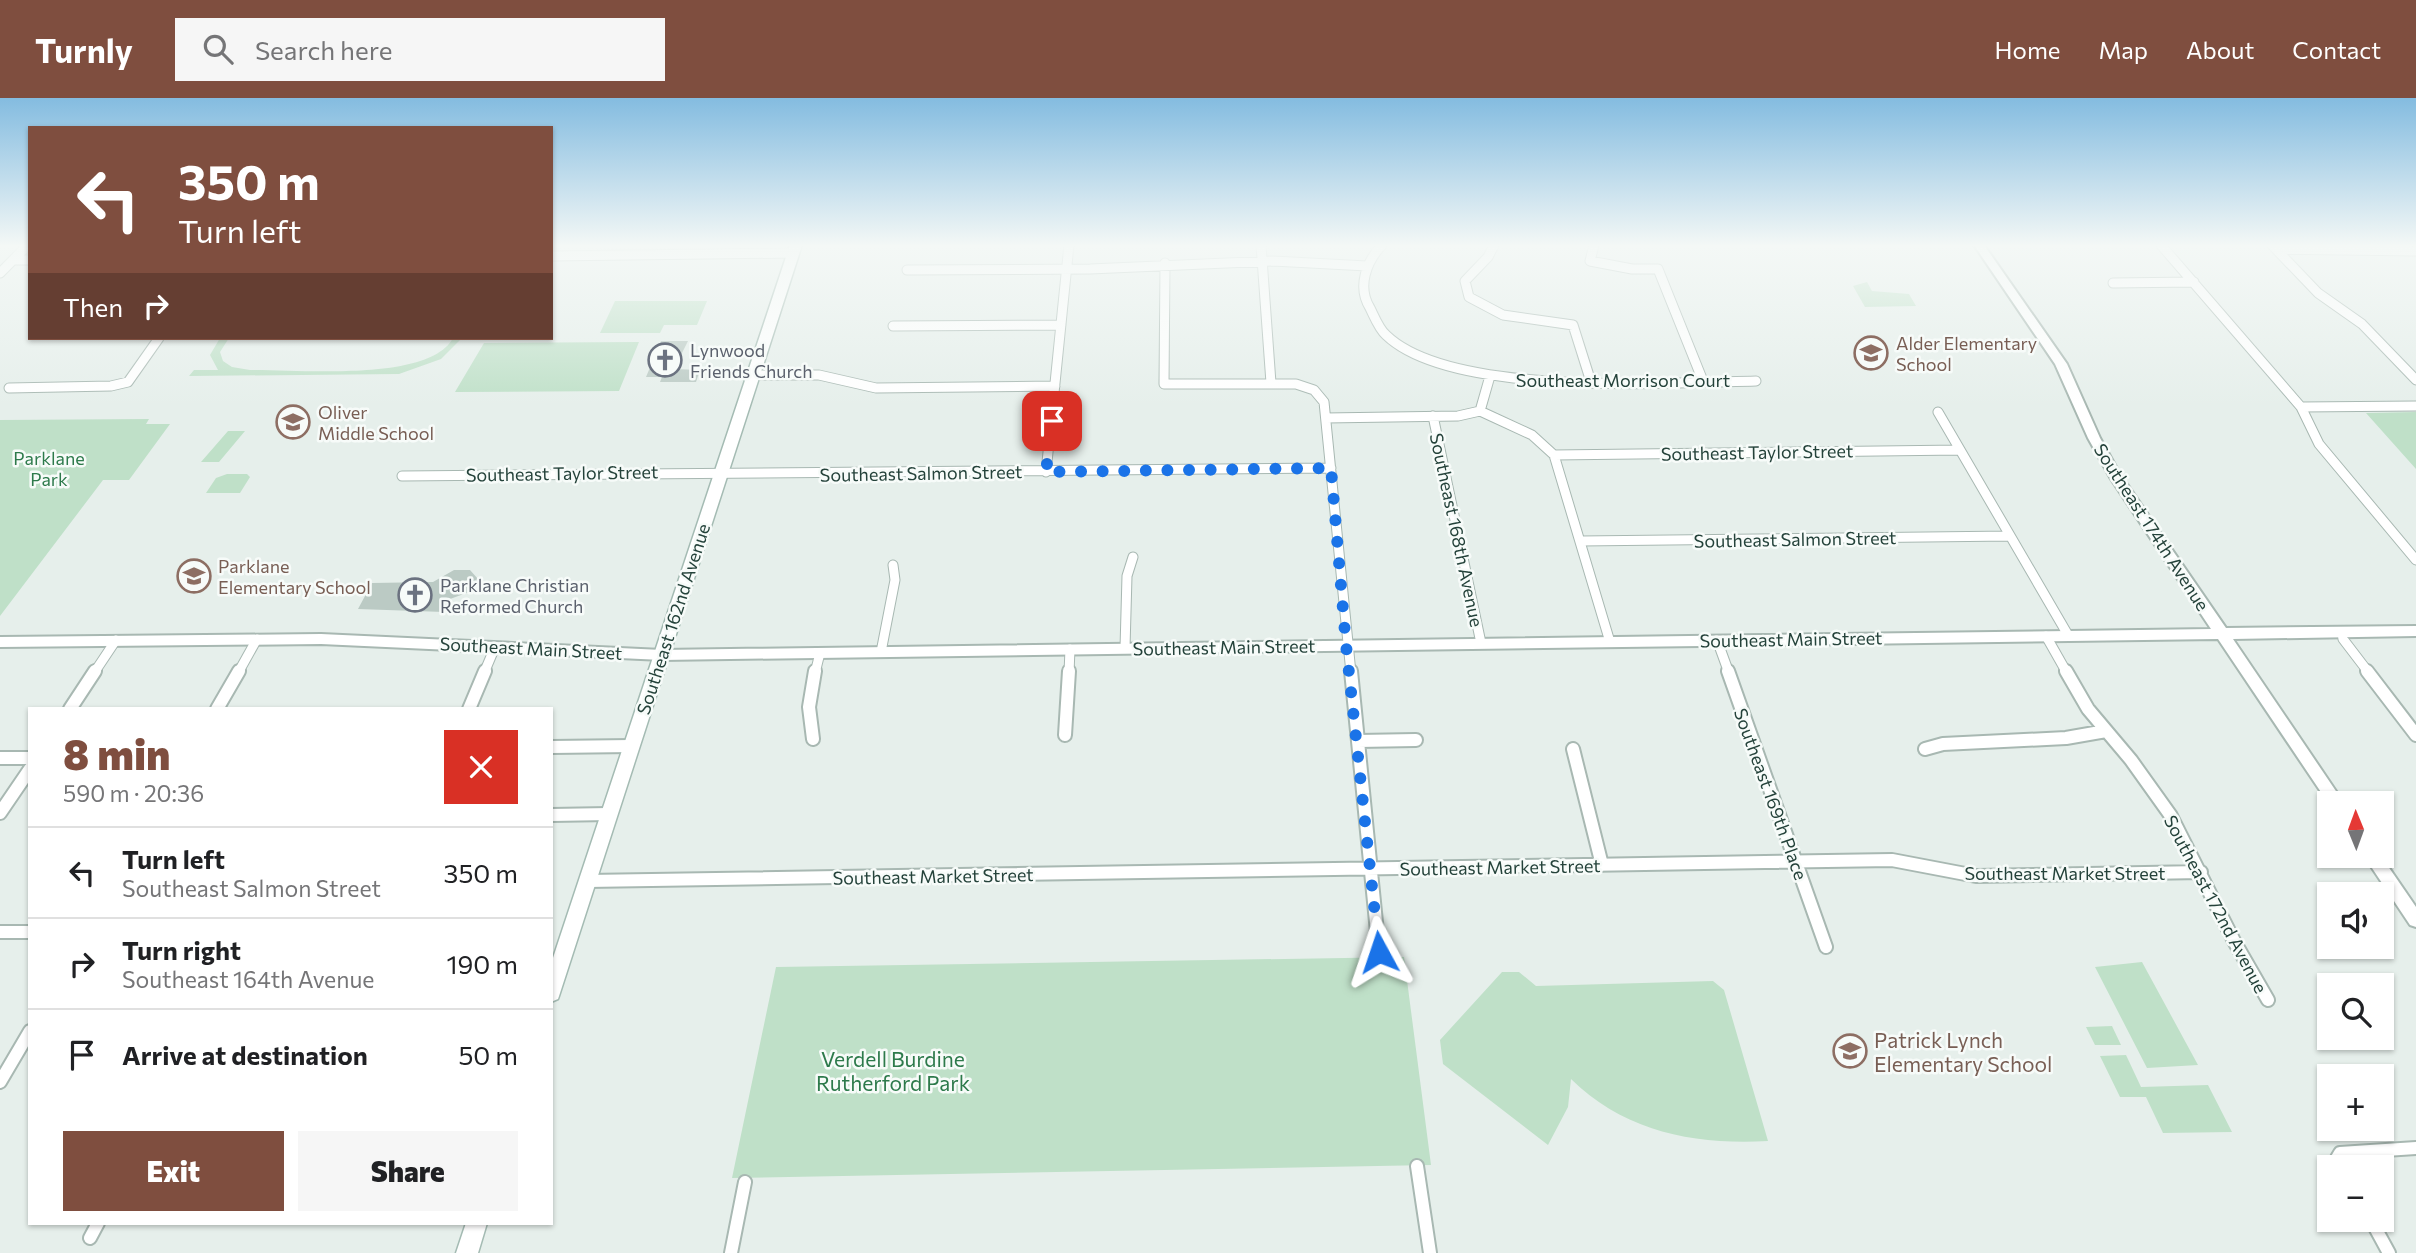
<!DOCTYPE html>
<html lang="en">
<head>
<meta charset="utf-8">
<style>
	body { margin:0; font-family:Commissioner,sans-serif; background:#f6f6f6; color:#202124; height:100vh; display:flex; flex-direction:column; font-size:26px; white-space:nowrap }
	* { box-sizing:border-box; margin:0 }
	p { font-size:23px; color:#757577 }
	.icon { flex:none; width:38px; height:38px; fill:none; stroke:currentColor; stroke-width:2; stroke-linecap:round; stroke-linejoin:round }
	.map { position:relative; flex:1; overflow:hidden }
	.sheet { position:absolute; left:28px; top:609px; width:525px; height:518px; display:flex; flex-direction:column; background:#fff; border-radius:0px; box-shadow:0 2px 5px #0004 }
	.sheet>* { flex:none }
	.banner { position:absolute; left:28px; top:28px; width:525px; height:214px; border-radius:0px; box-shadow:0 2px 5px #0004; background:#7f4e3f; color:#fff; overflow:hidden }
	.needle { width:46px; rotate:359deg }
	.controls { position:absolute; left:2317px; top:693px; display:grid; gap:14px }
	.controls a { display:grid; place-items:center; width:77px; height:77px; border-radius:0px; background:#fff; box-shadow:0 2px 5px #0004; font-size:35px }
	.pin { position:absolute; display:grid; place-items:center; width:60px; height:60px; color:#fff; margin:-30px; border-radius:14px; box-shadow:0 4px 10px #0006 }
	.me { position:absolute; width:77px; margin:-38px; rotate:355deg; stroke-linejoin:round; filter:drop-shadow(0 0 5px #0008) }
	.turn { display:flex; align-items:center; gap:24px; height:147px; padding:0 35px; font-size:32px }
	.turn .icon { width:91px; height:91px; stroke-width:2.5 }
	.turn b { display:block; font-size:49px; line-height:60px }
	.then { display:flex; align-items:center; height:66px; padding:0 35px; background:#0003; gap:14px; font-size:26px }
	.round { display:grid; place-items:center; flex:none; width:74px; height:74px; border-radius:0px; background:#f6f6f6 }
	.head { display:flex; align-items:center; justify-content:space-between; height:119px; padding:0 35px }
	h1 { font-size:42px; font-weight:800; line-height:52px; color:#7f4e3f }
	.cta { display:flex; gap:14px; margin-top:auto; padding:14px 35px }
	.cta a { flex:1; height:80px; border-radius:0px; background:#7f4e3f; color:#fff; font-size:28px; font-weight:800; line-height:80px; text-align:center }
	.cta a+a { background:#f6f6f6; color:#202124 }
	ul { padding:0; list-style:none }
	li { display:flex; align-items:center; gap:21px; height:91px; padding:0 35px; border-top:2px solid #e0e0e0 }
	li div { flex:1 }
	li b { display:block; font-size:26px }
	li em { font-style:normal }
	header { display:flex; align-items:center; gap:42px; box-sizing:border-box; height:98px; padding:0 35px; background:#7f4e3f; color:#fff }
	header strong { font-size:33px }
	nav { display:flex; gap:38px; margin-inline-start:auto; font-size:24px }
	.search { width:490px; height:63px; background:#f6f6f6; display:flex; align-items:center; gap:18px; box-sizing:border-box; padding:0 24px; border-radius:0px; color:#757577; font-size:26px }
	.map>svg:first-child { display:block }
	.green { fill:#bfe0c8 }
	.building { fill:#bbcac4 }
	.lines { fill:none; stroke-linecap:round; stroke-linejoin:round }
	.minor-far1-casing { stroke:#a8b8b2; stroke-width:11 }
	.minor-casing { stroke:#a8b8b2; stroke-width:16 }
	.tertiary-casing { stroke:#a8b8b2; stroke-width:4 }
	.secondary-casing { stroke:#a4bbb3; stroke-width:3 }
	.minor-far1 { stroke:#fff; stroke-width:9 }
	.minor { stroke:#fff; stroke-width:12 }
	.tertiary { fill:#fff; fill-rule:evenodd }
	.secondary { fill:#fff; fill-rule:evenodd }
	.route { stroke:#1a73e8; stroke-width:12; stroke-dasharray:0 21.6 }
	.labels { text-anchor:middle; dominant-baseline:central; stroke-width:5; stroke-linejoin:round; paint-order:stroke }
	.education-label { font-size:18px; fill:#785e54; stroke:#f7fbf9; text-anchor:start }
	.worship-label { font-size:18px; fill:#5b616d; stroke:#f7fbf9; text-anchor:start }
	.street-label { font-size:18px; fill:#24423a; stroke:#f7fbf9 }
	.park-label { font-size:18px; fill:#2d7a4b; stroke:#f7fbf9 }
	.near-education-label { font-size:21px; fill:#785e54; stroke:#f7fbf9; text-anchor:start }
	.near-park-label { font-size:21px; fill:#2d7a4b; stroke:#f7fbf9 }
</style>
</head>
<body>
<header>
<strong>Turnly</strong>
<div class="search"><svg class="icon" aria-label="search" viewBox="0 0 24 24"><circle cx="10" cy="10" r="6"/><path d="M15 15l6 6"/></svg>Search here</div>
<nav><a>Home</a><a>Map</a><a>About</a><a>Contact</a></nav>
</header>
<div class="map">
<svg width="2416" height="1155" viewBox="0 0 2416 1155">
	<rect width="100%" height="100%" fill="#e6efeb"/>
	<path class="green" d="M1867 184 1872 193 1909 196 1916 208 1865 209 1853 188Z
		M615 203H707L697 227H664L660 235H600Z
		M220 240H229L220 254 223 263 232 269 250 272C296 271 429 285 453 240H462L441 261 399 276 189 278 194 272H218L210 257Z
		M639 244 619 293 455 294 484 245Z
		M2416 314V371L2366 315Z
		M149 321 146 326H170L129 382H103L0 518V322Z
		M228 333H245L219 364H201Z
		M227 376H247L250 379 240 395H206L216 380Z
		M1404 859 1431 1067 732 1080 776 869Z
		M2142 864 2198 967 2147 970 2095 869Z
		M1502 874H1519L1536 888 1713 883 1724 892 1768 1043C1694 1047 1625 1034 1571 981L1568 1009 1548 1047 1443 966 1440 942Z
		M2112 928 2121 947H2095L2086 929Z
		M2126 957 2141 989 2208 987 2232 1034 2163 1035 2146 999H2120L2100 958Z"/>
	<path class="building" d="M661 243H688L674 271 700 272 696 284H660L662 279H646Z
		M454 472H470L478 481 472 493 450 501 444 514 358 511 372 485 433 484Z"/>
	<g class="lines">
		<defs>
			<path id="minor-far1" d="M1261 147 1271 285
				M1382 147C1366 164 1357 189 1370 210 1374 218 1379 231 1386 237 1450 299 1669 285 1756 283
				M1494 147 1488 159 1465 183 1469 199 1503 217 1573 227 1591 284
				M1594 147 1590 163 1632 171H1658L1703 283
				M2161 147 2301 309 2319 346 2416 462
				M2272 147 2318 195 2362 226 2416 282
				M2276 151 2416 153
				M551 158 793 155
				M13 162H30
				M1165 165 1164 286H1296L1314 292 1324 304 1351 575
				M907 172 1090 171 1273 163 1367 168
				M0 175 28 147
				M2113 185 2194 184
				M893 228 1061 227
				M753 277H819L876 290 1055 288
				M9 290 111 288 128 284 159 240
				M2301 309 2416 308
				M1480 313 1532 337 1554 357 1610 544
				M1480 313 1490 278
				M1938 314 2068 537
				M1433 318 1481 545
				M1326 320 1458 318 1480 313
				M1554 357 1960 352
				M1046 374 1069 147
				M402 378 1331 370
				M1581 443 2010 438
				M2342 534 2343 541 2369 575
				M2046 538 2067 575
				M1717 542 1729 575
				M1125 550 1127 478 1133 459
				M881 554 895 482 893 467
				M94 575 116 542
				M238 575 257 541
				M484 575 495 549
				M815 575 820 555
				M1069 575 1070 551"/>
			<path id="minor" d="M1351 573 1379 854
				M1728 573 1826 849
				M2066 573 2088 611 2131 662 2171 718 2234 843 2268 902
				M2367 573 2416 637
				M70 611 95 573
				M217 611 239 573
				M469 611 485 573
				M1065 637 1069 573
				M813 641 809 609 815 573
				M1358 643 1416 642
				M551 649 632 648
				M1573 651 1602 767
				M1925 651 1943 646 2066 640 2106 633
				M0 660H30
				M0 715 30 671
				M551 717 609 716
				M587 783 1892 762 1976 778 2201 774
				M0 834H30
				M0 984 30 933
				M1417 1068 1430 1155
				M2341 1069 2337 1060 2340 1055 2416 1050
				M2371 1122 2389 1155
				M90 1140 98 1125
				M731 1155 745 1084"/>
			<path id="tertiary" d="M1974 147H1984L2067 266 2100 340 2120 376 2226 530 2416 528V538L2233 541 2344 705 2329 706 2218 541 662 562 321 546 0 549V539L321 536 662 552 2211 531 2111 381 2088 340 2055 266Z
				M2364 758H2381L2416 809V829L2410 827Z"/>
			<path id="secondary" d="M790 147H802L560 895 558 901 551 904V866Z
				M466 1125H487L478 1155H456Z"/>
		</defs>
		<use href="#minor-far1" class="minor-far1-casing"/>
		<use href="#minor" class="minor-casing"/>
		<use href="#tertiary" class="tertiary-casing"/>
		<use href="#secondary" class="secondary-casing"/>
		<use href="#minor-far1" class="minor-far1"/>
		<use href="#minor" class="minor"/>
		<use href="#tertiary" class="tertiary"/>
		<use href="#secondary" class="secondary"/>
	</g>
	<linearGradient id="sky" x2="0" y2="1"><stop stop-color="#84bce0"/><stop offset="0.48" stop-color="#f4f8f6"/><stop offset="1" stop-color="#f4f8f6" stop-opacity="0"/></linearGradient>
	<rect width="2416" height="308" fill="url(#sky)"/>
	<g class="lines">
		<path class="route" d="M1052 323 1046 374 1331 370 1346 547 1379 854"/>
	</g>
	<defs>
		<symbol id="school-ring" viewBox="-11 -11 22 22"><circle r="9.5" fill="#f7fbf9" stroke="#8d6e63" stroke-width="1.5"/><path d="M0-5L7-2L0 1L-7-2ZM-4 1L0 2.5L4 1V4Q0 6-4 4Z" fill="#8d6e63"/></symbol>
		<symbol id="church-ring" viewBox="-11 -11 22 22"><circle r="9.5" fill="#f7fbf9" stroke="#6b7280" stroke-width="1.5"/><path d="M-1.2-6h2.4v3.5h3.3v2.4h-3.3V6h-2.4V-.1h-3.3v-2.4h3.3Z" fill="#6b7280"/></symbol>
	</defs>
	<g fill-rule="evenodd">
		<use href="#school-ring" x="1852" y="236" width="38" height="38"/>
		<use href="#church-ring" x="646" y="243" width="38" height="38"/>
		<use href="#school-ring" x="274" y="305" width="38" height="38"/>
		<use href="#school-ring" x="175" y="459" width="38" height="38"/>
		<use href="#church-ring" x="396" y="478" width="38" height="38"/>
		<use href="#school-ring" x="1831" y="934" width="38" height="38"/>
	</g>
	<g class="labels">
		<g class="education-label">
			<text x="1896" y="245">Alder Elementary<tspan x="1896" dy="21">School</tspan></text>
			<text x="318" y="314">Oliver<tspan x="318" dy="21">Middle School</tspan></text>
			<text x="218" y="468">Parklane<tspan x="218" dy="21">Elementary School</tspan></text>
		</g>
		<g class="worship-label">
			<text x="690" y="252">Lynwood<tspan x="690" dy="21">Friends Church</tspan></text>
			<text x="440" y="487">Parklane Christian<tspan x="440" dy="21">Reformed Church</tspan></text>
		</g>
		<g class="street-label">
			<text x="1623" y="282">Southeast Morrison Court</text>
			<text transform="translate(1757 354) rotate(-1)">Southeast Taylor Street</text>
			<text transform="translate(562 375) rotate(-1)">Southeast Taylor Street</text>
			<text transform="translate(921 375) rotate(-1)">Southeast Salmon Street</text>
			<text transform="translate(2152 429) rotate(57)">Southeast 174th Avenue</text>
			<text transform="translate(1457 432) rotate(78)">Southeast 168th Avenue</text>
			<text transform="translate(1795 441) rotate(-1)">Southeast Salmon Street</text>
			<text transform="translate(673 521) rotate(-72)">Southeast 162nd Avenue</text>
			<text transform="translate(1791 541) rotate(-1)">Southeast Main Street</text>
			<text transform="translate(1224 549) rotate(-1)">Southeast Main Street</text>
			<text transform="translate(531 550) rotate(3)">Southeast Main Street</text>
			<text transform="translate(1771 696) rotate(70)">Southeast 169th Place</text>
			<text transform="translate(1500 769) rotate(-1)">Southeast Market Street</text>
			<text x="2065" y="775">Southeast Market Street</text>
			<text transform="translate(933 778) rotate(-1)">Southeast Market Street</text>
			<text transform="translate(2216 806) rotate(62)">Southeast 172nd Avenue</text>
		</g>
		<g class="park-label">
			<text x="49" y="360">Parklane<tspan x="49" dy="21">Park</tspan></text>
		</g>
		<g class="near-education-label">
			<text x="1874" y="941">Patrick Lynch<tspan x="1874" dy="24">Elementary School</tspan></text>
		</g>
		<g class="near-park-label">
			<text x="893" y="960">Verdell Burdine<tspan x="893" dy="24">Rutherford Park</tspan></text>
		</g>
	</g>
</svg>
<div class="controls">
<a><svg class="needle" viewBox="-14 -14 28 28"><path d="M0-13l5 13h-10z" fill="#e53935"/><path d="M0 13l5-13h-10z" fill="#757577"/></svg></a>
<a><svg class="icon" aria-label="sound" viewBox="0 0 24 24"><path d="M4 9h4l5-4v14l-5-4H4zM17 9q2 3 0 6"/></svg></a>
<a><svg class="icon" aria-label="search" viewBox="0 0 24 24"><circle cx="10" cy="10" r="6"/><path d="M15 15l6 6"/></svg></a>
<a>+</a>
<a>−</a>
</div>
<div class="pin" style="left:1052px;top:323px;background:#d93025"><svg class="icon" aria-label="arrive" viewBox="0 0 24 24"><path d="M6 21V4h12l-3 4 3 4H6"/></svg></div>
<svg class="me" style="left:1379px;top:854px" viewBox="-20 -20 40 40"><path d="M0-17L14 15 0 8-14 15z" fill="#1a73e8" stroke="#fff" stroke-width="4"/></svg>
<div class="banner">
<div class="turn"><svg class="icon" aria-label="left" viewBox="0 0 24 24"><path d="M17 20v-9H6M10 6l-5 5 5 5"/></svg><div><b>350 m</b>Turn left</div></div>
<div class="then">Then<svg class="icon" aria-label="right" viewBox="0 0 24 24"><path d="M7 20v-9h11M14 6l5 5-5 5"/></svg></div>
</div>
<section class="sheet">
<div class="head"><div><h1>8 min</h1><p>590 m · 20:36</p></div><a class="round" style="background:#d93025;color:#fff"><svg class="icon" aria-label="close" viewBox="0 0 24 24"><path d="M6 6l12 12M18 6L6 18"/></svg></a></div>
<ul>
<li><svg class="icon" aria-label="left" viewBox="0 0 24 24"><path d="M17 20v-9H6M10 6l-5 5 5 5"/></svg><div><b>Turn left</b><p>Southeast Salmon Street</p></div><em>350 m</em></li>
<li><svg class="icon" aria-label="right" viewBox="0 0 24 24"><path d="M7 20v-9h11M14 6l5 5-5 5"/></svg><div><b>Turn right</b><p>Southeast 164th Avenue</p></div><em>190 m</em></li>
<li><svg class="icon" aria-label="arrive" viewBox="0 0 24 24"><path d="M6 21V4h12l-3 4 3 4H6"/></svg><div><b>Arrive at destination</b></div><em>50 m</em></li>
</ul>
<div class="cta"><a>Exit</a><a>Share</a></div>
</section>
</div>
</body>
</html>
